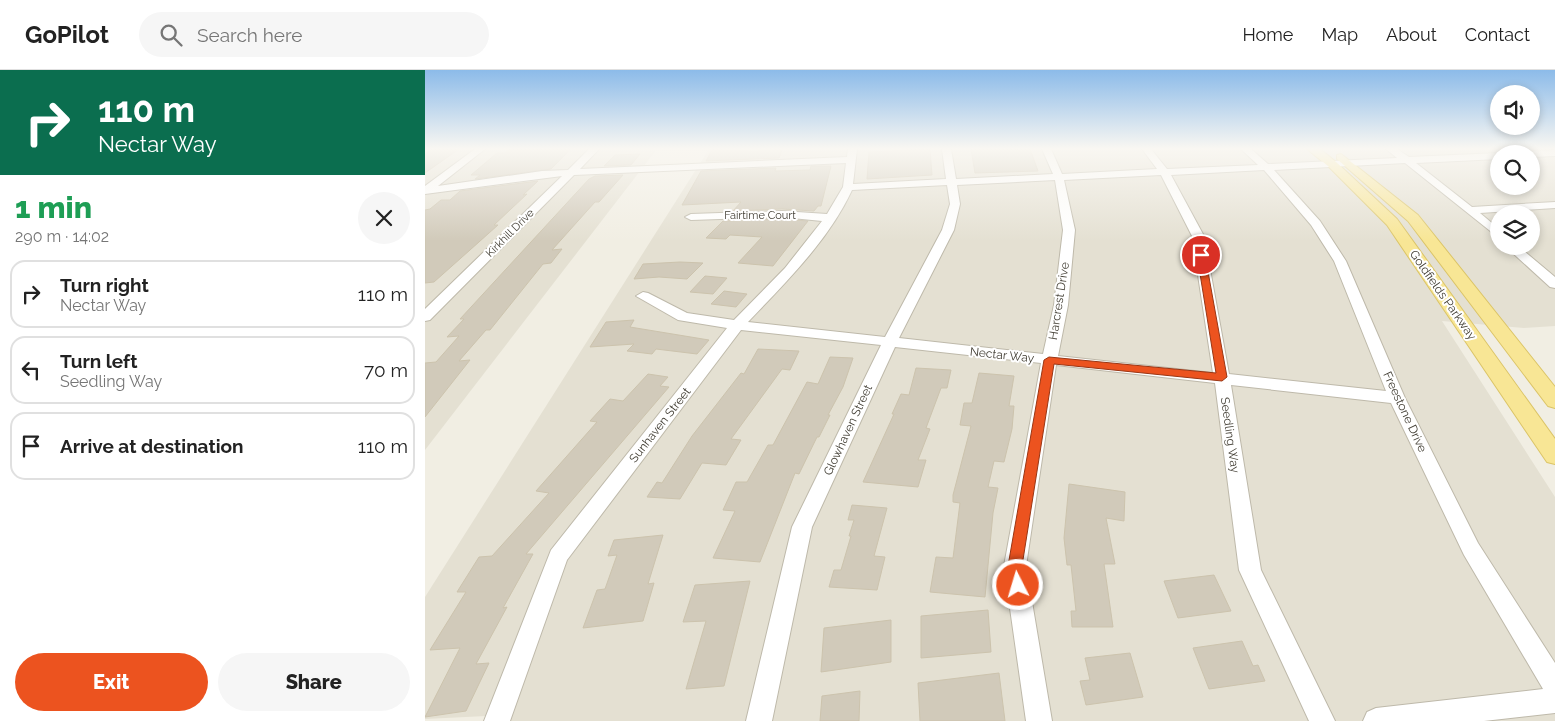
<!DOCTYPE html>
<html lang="en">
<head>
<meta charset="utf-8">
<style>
	body { margin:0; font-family:Raleway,sans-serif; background:#f6f6f6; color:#222; height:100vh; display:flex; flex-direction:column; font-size:19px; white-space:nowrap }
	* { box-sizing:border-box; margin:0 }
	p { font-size:16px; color:#767676 }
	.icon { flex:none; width:28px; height:28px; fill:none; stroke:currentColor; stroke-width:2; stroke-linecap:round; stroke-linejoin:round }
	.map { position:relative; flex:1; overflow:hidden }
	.sheet { display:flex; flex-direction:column; background:#fff; width:425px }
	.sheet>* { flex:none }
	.hud { background:#0b6e4f; color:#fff; overflow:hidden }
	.buttons { position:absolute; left:1065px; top:15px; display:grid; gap:10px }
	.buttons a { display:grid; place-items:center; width:50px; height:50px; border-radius:50%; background:#fff; box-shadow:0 2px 8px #0003; font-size:25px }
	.pin { position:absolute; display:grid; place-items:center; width:42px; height:42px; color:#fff; margin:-21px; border:2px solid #fff; border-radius:50%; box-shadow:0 1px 5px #0007 }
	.me { position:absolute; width:55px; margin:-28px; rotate:355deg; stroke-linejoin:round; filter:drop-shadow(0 0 4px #0008) }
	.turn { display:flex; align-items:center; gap:18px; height:105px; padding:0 15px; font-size:22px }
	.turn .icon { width:65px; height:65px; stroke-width:2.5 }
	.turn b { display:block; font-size:35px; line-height:42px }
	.round { display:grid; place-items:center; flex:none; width:52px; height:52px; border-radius:26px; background:#f6f6f6 }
	.summary { display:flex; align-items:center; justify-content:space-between; height:85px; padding:0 15px }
	h1 { font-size:30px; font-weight:800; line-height:38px; color:#1e9e55 }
	.primary-button { display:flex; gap:10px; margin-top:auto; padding:10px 15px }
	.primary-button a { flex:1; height:58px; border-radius:30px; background:#ec531f; color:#fff; font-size:20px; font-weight:800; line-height:58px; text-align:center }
	.primary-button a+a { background:#f6f6f6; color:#222 }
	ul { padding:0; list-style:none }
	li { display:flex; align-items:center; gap:15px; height:68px; margin:0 10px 8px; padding:0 5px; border:2px solid #e0e0e0; border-radius:15px }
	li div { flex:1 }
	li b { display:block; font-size:19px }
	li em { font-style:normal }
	header { display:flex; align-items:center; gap:30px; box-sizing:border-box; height:70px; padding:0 25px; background:#fff; border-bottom:1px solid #e0e0e0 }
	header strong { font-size:24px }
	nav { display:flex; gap:28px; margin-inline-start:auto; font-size:18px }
	.search { width:350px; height:45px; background:#f6f6f6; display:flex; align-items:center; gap:12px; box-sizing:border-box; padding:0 18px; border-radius:28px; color:#767676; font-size:19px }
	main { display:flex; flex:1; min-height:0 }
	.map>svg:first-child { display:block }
	.residential { fill:#e4e0d2; fill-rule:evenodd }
	.building { fill:#d1caba; stroke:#ccc3ad }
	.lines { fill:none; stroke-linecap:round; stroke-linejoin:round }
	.minor-casing { stroke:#beb9aa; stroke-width:2 }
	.major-casing { stroke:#dbc467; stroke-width:2 }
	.minor { fill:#fff; fill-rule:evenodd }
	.major { fill:#f8e695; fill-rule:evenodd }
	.route { fill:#ec531f; stroke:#993614 }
	.labels { text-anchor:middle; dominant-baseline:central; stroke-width:4; stroke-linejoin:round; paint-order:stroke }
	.far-street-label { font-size:11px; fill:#423e34; stroke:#fff }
	.street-label { font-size:12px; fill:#423e34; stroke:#fff }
</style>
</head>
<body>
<header>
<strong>GoPilot</strong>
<div class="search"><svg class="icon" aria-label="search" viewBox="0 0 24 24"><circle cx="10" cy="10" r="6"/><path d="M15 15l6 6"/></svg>Search here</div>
<nav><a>Home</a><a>Map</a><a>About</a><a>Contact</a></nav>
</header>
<main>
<section class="sheet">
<div class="hud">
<div class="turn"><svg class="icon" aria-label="right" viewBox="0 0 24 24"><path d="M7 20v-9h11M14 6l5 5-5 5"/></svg><div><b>110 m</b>Nectar Way</div></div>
</div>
<div class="summary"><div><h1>1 min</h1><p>290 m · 14:02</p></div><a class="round"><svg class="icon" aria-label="close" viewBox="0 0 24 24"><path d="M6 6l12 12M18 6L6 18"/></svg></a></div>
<ul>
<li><svg class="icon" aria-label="right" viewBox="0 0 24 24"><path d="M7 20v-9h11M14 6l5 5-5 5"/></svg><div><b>Turn right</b><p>Nectar Way</p></div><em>110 m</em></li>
<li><svg class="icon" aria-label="left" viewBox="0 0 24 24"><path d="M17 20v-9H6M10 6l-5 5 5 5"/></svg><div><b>Turn left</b><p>Seedling Way</p></div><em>70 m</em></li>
<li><svg class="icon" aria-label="arrive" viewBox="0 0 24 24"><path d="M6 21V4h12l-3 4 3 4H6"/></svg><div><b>Arrive at destination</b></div><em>110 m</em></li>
</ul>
<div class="primary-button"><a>Exit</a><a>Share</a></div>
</section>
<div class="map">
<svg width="1130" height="651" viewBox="0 0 1130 651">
	<rect width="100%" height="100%" fill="#f1eee3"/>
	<path class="residential" d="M0 79H232L0 380Z
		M284 79H1130V256L1099 258 1017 251 1130 427V651H59L61 646 0 649V527ZM1074 84H1106V116H1074ZM1074 144H1106V176H1074Z"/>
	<path class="building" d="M7 79H34L0 103V84Z
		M146 79 126 99 50 109 55 105H46L72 83H80L83 80Z
		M505 79 507 105 442 109 444 82Z
		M546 79H605L613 101 550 103Z
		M287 80 330 81 357 80 354 88 281 91Z
		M215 84 206 95 179 96 190 85Z
		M386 96H406L396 136H393L389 141 357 139 308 141 316 132 257 135 276 101 351 98 350 101 385 100Z
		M198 105 174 132H170L127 180 137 179 126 193 118 194 65 260H61L34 291 45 290 0 347V293L11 292 34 266 22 267 39 249H35L164 109 170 106Z
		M113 111 98 125 102 124 69 155H73L45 180 9 212 0 213V140L5 139 16 130H25L35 121Z
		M357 149 383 151 348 196 313 193 337 167 305 165 301 169 281 168 298 151Z
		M255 192 278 193 262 209 234 207 209 209 218 194Z
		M280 206 302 208 288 224 265 222Z
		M299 221 322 224 311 237 286 234Z
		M209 250 205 257 284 270 272 284 231 279 227 284 202 281 209 274 165 277 181 252Z
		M333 279 374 281 365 300 357 299 306 369 316 370 301 395 277 393 255 429 222 427 232 412 237 413 267 366 316 303 319 304Z
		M405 287 428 288 418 317 403 345H405L394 367H392L374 404 370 403 335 492 288 488 310 441 298 440 311 412H322L343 375H348L382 312 393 314Z
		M491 298 526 300 522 318H516L501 358 505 359 493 390H501L493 417 438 412 469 344H467L476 324 484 325Z
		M554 303 589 306 584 336H589L587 359 579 392 569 391 563 417 573 418 568 443 560 527 505 522 511 487 528 488 535 433 528 432V425L546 356 535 355 539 333H547Z
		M223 304 243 307 235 316 244 317 101 484H108L78 538 82 537 51 594 64 593 41 641 0 647 35 578 5 580 41 522H32L54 487 67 486 124 423 111 421 172 352 165 351 185 329 198 331Z
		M644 414 700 422 699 451 681 448 690 494H679L688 557H647L646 541H651L646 495H642L639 468Z
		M427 435 462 438 449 486 460 487 452 520 404 517 409 500H416L426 466H424L429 450H423Z
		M238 465 223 514 229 513 218 551 158 558 172 520 180 519 192 485 183 486 189 470Z
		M789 505 806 541 753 548 739 511Z
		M325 511 299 616 261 619 281 551 258 552 270 515Z
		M563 540 566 582 496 588V546Z
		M466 550V592L396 602 399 558Z
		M817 571 828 596 833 595 840 611 784 619 768 578Z
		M705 583 718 627 661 635 655 611 665 610 660 588Z
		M574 603 580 651H495L493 613Z
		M435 621 434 651H395L397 626Z"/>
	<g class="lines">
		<defs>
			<path id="minor" d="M50 79H60L13 116 117 101 143 100 164 79H174L155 99 422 87 423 79H432L428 114 521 109 517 79H526L531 109 628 104 617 79H626L637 104 732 99 717 79H726L742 99 833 95 816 79H826L843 94 972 88 961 79H972L984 87 1074 83 1076 84H1074V89L991 93 1047 137 1130 132V138L1055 143 1074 159V168L980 93 849 100 895 151 921 191 980 328 1053 473 1130 593V643L1059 651H938L942 642 951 638 1118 619 1039 485 966 333 806 315 836 500 910 651H884L814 500 790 313 631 295 601 496 627 651H601L579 496 616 293 470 277 387 457 347 651H321L367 457 456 275 316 260 142 490 85 651H59L126 480 302 258 253 250 211 226 218 222 223 223 262 243 309 250 360 198 397 151 357 147 266 150 260 147 266 144 357 141 402 144 418 117 421 93 149 105 5 250 0 251V239L137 106 0 124V116ZM839 100 886 155 909 191 961 321 804 304 779 166 746 105ZM736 105 767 166 788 303 633 286 643 235 650 160 639 110ZM630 110 638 160 629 235 618 284 474 268 529 160 535 134 532 115ZM522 115 525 134 517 160 460 267 323 252C361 212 404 170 427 120Z
				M1130 80V86L1106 87V84H1102L1106 81Z
				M1080 176H1093L1130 207V218L1125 217Z"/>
			<path id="major" d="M882 79H895L911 92 972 149 1130 369V394L1122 392 962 155 903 96Z
				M916 84 993 145 1130 317V338L1123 336 983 151 912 89V85Z"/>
		</defs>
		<use href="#minor" class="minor-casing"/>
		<use href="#major" class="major-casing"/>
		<use href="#minor" class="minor"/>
		<use href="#major" class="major"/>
	</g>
	<linearGradient id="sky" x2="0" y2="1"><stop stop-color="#8cbbe9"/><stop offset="0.46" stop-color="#f9f7f2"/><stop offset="1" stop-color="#f9f7f2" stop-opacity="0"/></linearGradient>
	<rect width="1130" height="171" fill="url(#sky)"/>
	<path class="route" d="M776 182 780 185 802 307 797 311 629 294 597 496 601 515 598 520 593 522 588 520 583 496 619 290 624 287 791 303 772 185Z"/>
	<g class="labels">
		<g class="far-street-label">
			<text x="335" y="145">Fairtime Court</text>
			<text transform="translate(85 163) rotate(-45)">Kirkhill Drive</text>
		</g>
		<g class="street-label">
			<text transform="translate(1018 225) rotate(55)">Goldfields Parkway</text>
			<text transform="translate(634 231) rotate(-81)">Harcrest Drive</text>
			<text transform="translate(577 285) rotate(6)">Nectar Way</text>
			<text transform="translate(980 342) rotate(65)">Freestone Drive</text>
			<text transform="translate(235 355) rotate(-52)">Sunhaven Street</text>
			<text transform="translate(423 360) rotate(-65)">Glowhaven Street</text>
			<text transform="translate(805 365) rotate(82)">Seedling Way</text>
		</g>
	</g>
</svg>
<div class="buttons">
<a><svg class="icon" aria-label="sound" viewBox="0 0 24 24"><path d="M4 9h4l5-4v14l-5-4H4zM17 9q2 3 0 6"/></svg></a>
<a><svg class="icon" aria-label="search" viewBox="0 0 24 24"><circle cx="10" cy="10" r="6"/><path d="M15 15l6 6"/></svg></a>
<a><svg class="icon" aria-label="layers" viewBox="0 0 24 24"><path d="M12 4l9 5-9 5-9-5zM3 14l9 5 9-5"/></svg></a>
</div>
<div class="pin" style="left:776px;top:185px;background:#d93025"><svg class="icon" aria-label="arrive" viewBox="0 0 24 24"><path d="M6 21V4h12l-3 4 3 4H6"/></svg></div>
<svg class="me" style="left:593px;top:515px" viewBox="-20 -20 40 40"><circle r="17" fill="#ec531f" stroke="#fff" stroke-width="3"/><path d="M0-11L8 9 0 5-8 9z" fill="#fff"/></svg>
</div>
</main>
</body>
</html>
